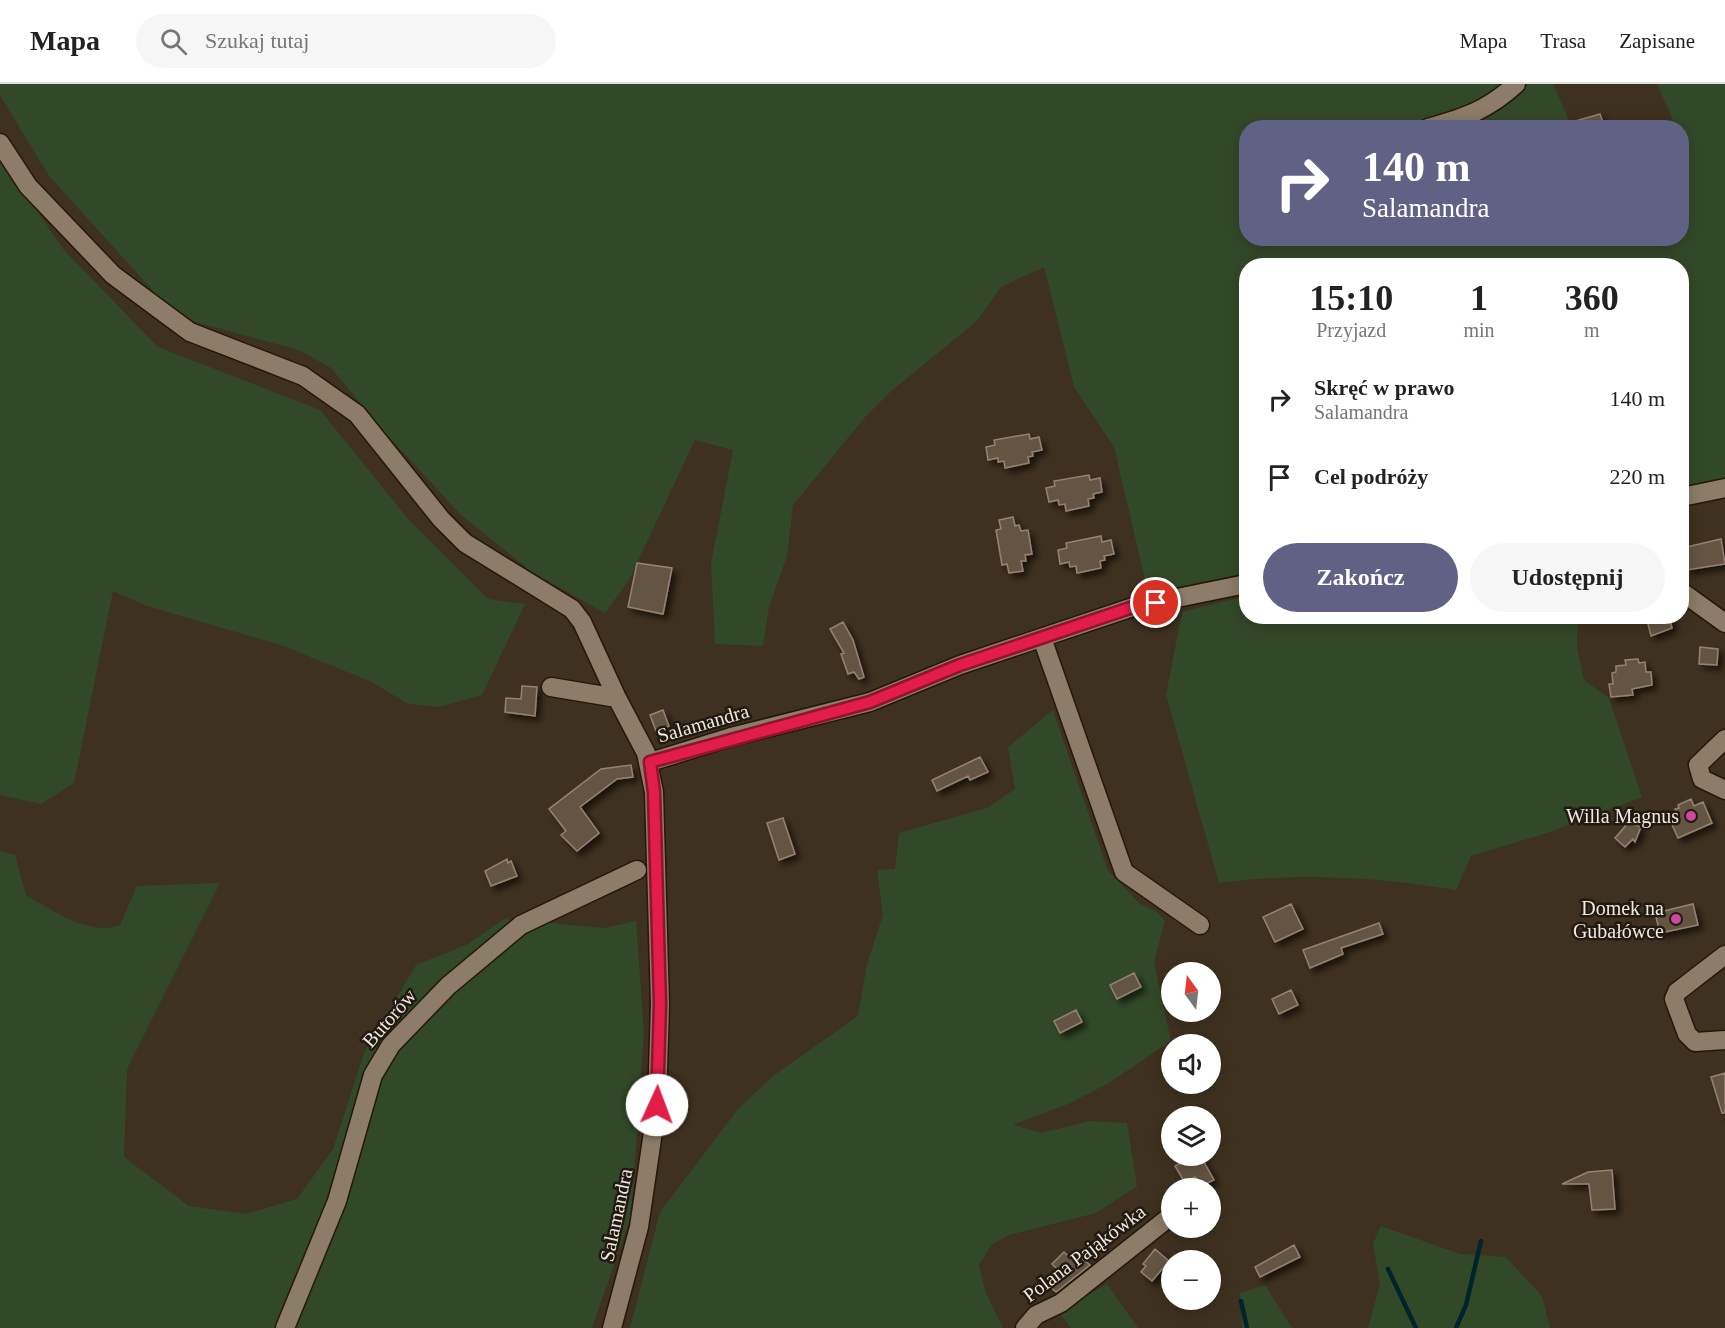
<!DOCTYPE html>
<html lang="pl">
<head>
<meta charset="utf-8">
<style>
	body { margin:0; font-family:Georgia,serif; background:#f6f6f6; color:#222; height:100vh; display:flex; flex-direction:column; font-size:22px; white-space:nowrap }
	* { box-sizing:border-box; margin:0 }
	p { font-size:20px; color:#767676 }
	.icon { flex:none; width:33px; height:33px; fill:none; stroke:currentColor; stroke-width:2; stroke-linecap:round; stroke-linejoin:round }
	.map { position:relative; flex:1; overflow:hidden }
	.panel { position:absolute; left:1239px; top:174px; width:450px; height:366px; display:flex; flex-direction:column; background:#fff; border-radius:24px; box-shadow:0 3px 15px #0003 }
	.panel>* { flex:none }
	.banner { position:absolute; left:1239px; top:36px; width:450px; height:126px; border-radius:24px; box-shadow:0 3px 15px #0003; background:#606184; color:#fff; overflow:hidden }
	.needle { width:39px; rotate:345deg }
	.buttons { position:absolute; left:1161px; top:878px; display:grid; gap:12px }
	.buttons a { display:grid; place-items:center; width:60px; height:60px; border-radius:50%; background:#fff; box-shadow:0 3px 15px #0003; font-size:30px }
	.pin { position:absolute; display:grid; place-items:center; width:51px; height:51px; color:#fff; margin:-26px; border:3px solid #fff; border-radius:50%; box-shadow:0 2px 6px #0007 }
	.me { position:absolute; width:66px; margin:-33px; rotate:2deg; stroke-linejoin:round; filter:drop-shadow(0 0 4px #0008) }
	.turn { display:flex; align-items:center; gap:21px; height:126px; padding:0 24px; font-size:27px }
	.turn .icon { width:78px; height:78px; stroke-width:2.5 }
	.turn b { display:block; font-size:42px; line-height:51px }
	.eta { display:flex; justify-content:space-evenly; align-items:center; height:102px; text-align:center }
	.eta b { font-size:36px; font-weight:800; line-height:42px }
	.cta { display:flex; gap:12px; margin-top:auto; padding:12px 24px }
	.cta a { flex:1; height:69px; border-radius:36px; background:#606184; color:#fff; font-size:24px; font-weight:800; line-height:69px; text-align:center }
	.cta a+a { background:#f6f6f6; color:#222 }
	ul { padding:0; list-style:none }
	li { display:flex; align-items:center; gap:18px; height:78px; padding:0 24px }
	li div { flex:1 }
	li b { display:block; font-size:22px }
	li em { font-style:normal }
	header { display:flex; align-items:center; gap:36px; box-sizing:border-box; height:84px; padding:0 30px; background:#fff; border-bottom:2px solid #e0e0e0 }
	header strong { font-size:28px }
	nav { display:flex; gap:33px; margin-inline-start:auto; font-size:21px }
	.search { width:420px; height:54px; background:#f6f6f6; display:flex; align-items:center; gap:15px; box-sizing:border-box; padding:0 21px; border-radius:33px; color:#767676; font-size:22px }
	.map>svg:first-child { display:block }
	.green { fill:#324928 }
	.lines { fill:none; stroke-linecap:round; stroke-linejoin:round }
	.stream { stroke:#00242e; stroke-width:4.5 }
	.building { fill:#645542; stroke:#94836f; stroke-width:1.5; filter:url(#shadow) }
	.minor-casing { stroke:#251807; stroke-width:21 }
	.minor { stroke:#8c7c68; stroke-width:18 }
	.route-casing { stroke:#92132f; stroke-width:15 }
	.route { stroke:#e11d48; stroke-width:10 }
	.hotel-dot { fill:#d1479c; stroke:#201a12; stroke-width:2 }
	.labels { text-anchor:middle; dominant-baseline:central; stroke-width:5; stroke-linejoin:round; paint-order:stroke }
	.street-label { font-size:20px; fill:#f2e9de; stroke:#201a12 }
	.poi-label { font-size:20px; fill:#f2e9de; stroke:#201a12; text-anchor:end }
</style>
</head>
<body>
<header>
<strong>Mapa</strong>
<div class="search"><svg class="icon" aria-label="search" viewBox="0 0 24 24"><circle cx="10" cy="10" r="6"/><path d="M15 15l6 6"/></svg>Szukaj tutaj</div>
<nav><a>Mapa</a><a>Trasa</a><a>Zapisane</a></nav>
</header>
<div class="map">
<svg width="1725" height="1244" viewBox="0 0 1725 1244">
	<defs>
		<filter id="shadow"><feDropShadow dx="4.5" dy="4.5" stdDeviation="3" flood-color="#0009"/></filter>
	</defs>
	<rect width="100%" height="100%" fill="#3e311f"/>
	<path class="green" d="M0 0H1506L1476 25 1415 43 1246 44V154H1682V44L1676 43 1657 0H1725V394L1682 402V182H1246V489L1148 509 1114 363 1074 303 1044 183 1001 203 977 237 890 308 866 332 793 421 787 472 769 523 763 562 715 560 711 479 733 366 695 356 629 496 605 529 532 488 461 431 388 352 331 284 299 266 195 238 166 221 49 92 0 11Z
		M1524 0H1553L1572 43 1446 44Z
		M0 71 63 165 158 263 320 326 409 436 488 515 525 520 482 611 439 623 408 620 372 598 281 561 147 522 113 507 74 699 41 720 0 711Z
		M1246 512V532L1578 533 1577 563 1584 596 1609 614 1642 713 1547 749 1471 772 1456 806C1378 793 1296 788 1219 799L1166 611 1182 528Z
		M1053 626 1108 787 1140 820 1156 827 1165 837 1154 878 1171 957 1109 999 1068 1020 1013 1041 1041 1049 1090 1037 1127 1039 1137 1102 1096 1129 1009 1151 992 1160 979 1181 986 1209 1003 1244H630L660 1128 738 1025 773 992 858 932 867 880 883 831 877 786 895 785 899 749 987 724 1015 705 1008 663Z
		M0 767 15 771 26 811C53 826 89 853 120 841L137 802 220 799 127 985 124 1073 189 1122 246 1130 297 1115 333 1065 364 969 416 881 468 860 504 835 604 844 636 837 644 949 631 1132 592 1244H0Z
		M1381 1142 1460 1170 1506 1173 1542 1212 1550 1244H1368L1380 1200 1373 1159Z
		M1107 1200 1138 1244H1071L1059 1228Z
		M1265 1201 1292 1244H1242L1240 1209Z"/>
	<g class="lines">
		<path class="stream" d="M1388 1185 1416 1244
			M1241 1217 1247 1244
			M1456 1244 1466 1221 1481 1157"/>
	</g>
	<path class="building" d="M1600 30 1605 44H1566L1565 40Z
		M1029 350 1030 355 1039 353 1042 366 1032 368 1033 372 1028 373 1029 379 1005 384 1004 377 998 378V374L988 376 986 363 995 361 994 356Z
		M1089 391 1090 396 1100 394 1102 408 1093 410 1094 414 1088 415 1089 422 1066 427 1065 420 1059 421 1058 416 1049 418 1046 404 1055 402 1054 397Z
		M1013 433 1015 442 1019 441 1021 447 1028 446 1032 470 1025 471 1026 477H1021L1023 487 1009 489 1007 480 1002 481 996 446 1001 445 999 436Z
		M1101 452 1102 458 1111 456 1114 470 1104 472 1105 476 1100 477 1101 484 1077 489 1076 482 1070 483 1069 478 1060 480 1058 466 1067 464 1066 459Z
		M1721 455 1725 480 1687 486 1682 464Z
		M637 479 672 484 663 530 628 523Z
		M1646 532H1669L1672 544 1651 552Z
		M843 538 853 556 864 593 859 595 854 588 848 590 841 570 844 569 830 545Z
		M1700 563 1718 565 1717 581 1699 580Z
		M1638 575 1639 579 1645 578 1646 588H1651L1652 601 1632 605 1633 611 1611 613 1609 600H1613L1612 589 1616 588V582L1626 581 1625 576Z
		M522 602 537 603 535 632 505 628 506 614 521 615Z
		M663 626 669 642 656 647 650 631Z
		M980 673 988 688 970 696 968 692 937 707 932 696Z
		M631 681 633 693 617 695 580 723 599 749 577 767 561 751 566 747 549 725 601 685Z
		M1691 715 1694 722 1703 718 1712 739 1678 754 1669 734 1677 730 1675 725 1679 724 1678 721Z
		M783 734 795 770 779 776 767 739Z
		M1629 738 1641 743 1635 758 1633 755 1625 763 1615 754Z
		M507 775 508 779 511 777 517 792 491 802 485 787Z
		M1291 820 1303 845 1275 858 1263 833Z
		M1693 820 1698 841 1660 849 1655 829Z
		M1379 839 1383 850 1341 864 1343 870 1310 884 1303 866Z
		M1134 889 1141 903 1117 915 1110 901Z
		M1291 906 1298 921 1279 930 1272 915Z
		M1076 926 1082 938 1060 949 1054 937Z
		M1725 989V1029H1722L1711 993Z
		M1195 1071H1200L1214 1096 1201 1102 1195 1093 1185 1099 1175 1082Z
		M1612 1086 1615 1125 1592 1126 1589 1100H1562L1588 1088Z
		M1294 1161 1300 1173 1260 1193 1255 1183Z
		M1155 1165 1169 1177 1152 1197 1141 1188 1146 1182 1143 1180Z
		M1064 1168 1073 1176 1078 1171 1090 1181 1056 1208 1049 1202 1061 1189 1052 1180Z"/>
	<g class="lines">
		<defs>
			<path id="minor" d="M1428 44C1464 34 1488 26 1516 0
				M0 59 28 102 113 191 190 248 303 292 357 330 441 435 465 459 572 525 582 538 617 614 646 669 654 708 660 920 657 1021 639 1143 612 1244
				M1682 413 1725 404
				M1682 508 1725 539
				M1042 554 1124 788 1200 841
				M551 603 617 614
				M1725 655 1698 681 1702 695 1725 706
				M650 678 731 653 870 618 960 581 1133 523 1246 500
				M1725 871 1677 908 1674 915 1687 950 1695 958 1725 956
				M285 1244 337 1117 373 991 391 961 448 902 521 841 637 786
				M1025 1244 1036 1231 1061 1219 1172 1131"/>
		</defs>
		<use href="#minor" class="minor-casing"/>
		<use href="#minor" class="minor"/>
	</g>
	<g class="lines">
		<defs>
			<path id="route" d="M657 1021 660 920 654 708 650 678 870 618 960 581 1133 523 1156 519"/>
		</defs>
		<use href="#route" class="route-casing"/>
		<use href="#route" class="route"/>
	</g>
	<g class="hotel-dot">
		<circle cx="1691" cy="732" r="6"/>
		<circle cx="1676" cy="835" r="6"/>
	</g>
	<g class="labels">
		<g class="street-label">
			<text transform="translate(703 639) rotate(-16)">Salamandra</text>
			<text transform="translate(389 934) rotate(-49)">Butorów</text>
			<text transform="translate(616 1131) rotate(-78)">Salamandra</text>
			<text transform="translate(1084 1169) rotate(-37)">Polana Pająkówka</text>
		</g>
		<g class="poi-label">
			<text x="1679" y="732">Willa Magnus</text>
			<text x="1664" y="824">Domek na<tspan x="1664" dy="23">Gubałówce</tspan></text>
		</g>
	</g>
</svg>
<div class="buttons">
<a><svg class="needle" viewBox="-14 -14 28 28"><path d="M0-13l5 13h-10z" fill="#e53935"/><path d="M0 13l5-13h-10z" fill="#767676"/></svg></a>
<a><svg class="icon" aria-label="sound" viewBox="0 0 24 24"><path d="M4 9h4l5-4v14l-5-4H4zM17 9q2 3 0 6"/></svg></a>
<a><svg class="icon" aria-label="layers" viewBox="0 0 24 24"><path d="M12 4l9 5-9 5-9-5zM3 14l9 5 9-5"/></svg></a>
<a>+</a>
<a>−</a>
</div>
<div class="pin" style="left:1156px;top:519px;background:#d93025"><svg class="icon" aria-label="arrive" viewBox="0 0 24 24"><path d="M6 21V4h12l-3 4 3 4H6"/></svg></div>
<svg class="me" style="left:657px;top:1021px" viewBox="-20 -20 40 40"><circle r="19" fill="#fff"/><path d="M0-13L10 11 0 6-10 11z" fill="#e11d48"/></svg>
<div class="banner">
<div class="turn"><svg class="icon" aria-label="right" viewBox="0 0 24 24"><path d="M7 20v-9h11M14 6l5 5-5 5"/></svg><div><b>140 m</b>Salamandra</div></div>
</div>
<section class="panel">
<div class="eta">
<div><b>15:10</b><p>Przyjazd</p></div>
<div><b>1</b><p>min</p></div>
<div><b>360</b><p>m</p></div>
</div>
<ul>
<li><svg class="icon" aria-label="right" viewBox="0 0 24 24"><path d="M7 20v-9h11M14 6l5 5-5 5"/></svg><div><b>Skręć w prawo</b><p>Salamandra</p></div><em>140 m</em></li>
<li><svg class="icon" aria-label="arrive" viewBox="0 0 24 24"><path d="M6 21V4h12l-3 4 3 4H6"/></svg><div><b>Cel podróży</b></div><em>220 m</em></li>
</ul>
<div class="cta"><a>Zakończ</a><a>Udostępnij</a></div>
</section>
</div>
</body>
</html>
